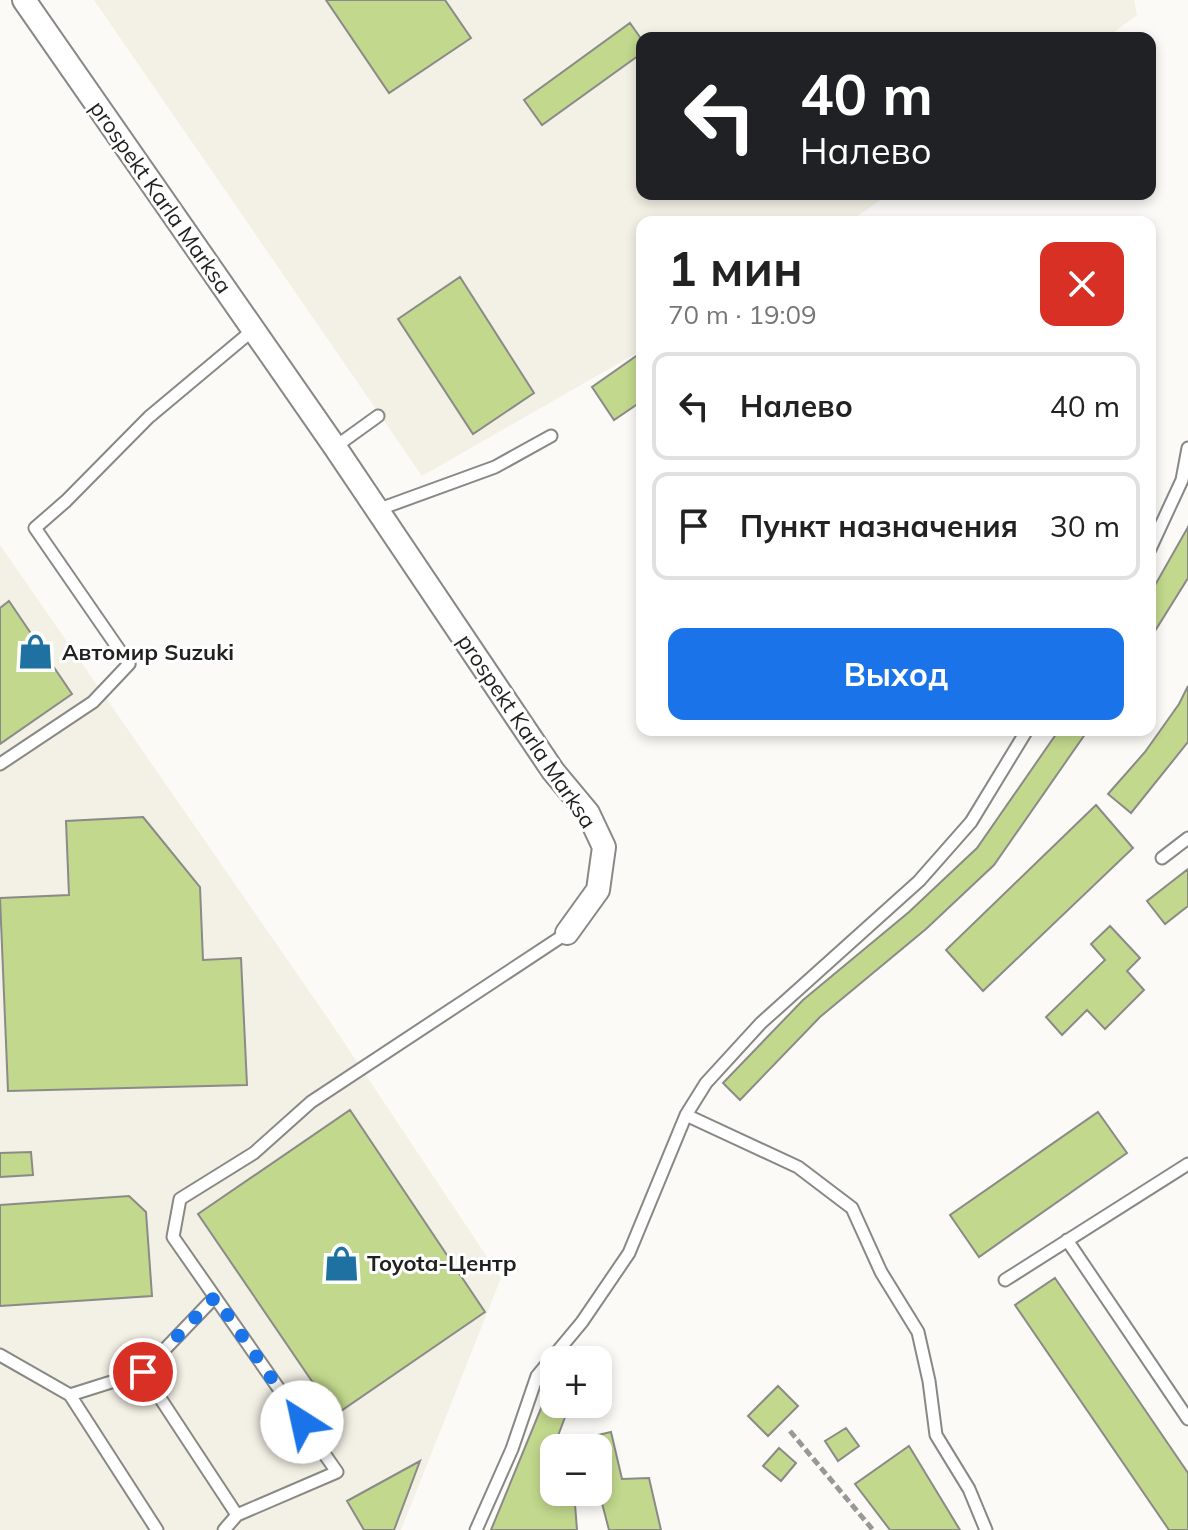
<!DOCTYPE html>
<html lang="ru">
<head>
<meta charset="utf-8">
<style>
	body { margin:0; font-family:Mulish,sans-serif; background:#f6f6f6; color:#222; height:100vh; display:flex; flex-direction:column; font-size:30px; white-space:nowrap }
	* { box-sizing:border-box; margin:0 }
	p { font-size:26px; color:#767676 }
	.icon { flex:none; width:44px; height:44px; fill:none; stroke:currentColor; stroke-width:2; stroke-linecap:round; stroke-linejoin:round }
	.map { position:relative; flex:1; overflow:hidden }
	.details { position:absolute; left:636px; top:216px; width:520px; height:520px; display:flex; flex-direction:column; background:#fff; border-radius:16px; box-shadow:0 4px 12px #0003 }
	.details>* { flex:none }
	.hud { position:absolute; left:636px; top:32px; width:520px; height:168px; border-radius:16px; box-shadow:0 4px 12px #0003; background:#202124; color:#fff; overflow:hidden }
	.buttons { position:absolute; left:540px; top:1346px; display:grid; gap:16px }
	.buttons a { display:grid; place-items:center; width:72px; height:72px; border-radius:16px; background:#fff; box-shadow:0 4px 12px #0003; font-size:40px }
	.pin { position:absolute; display:grid; place-items:center; width:68px; height:68px; color:#fff; margin:-34px; border:4px solid #fff; border-radius:50%; box-shadow:0 2px 8px #0007 }
	.me { position:absolute; width:88px; margin:-44px; rotate:325deg; stroke-linejoin:round; filter:drop-shadow(0 0 6px #0008) }
	.turn { display:flex; align-items:center; gap:28px; height:168px; padding:0 32px; font-size:36px }
	.turn .icon { width:104px; height:104px; stroke-width:2.5 }
	.turn b { display:block; font-size:56px; line-height:68px }
	.round { display:grid; place-items:center; flex:none; width:84px; height:84px; border-radius:16px; background:#f6f6f6 }
	.headline { display:flex; align-items:center; justify-content:space-between; height:136px; padding:0 32px }
	h1 { font-size:48px; font-weight:700; line-height:60px }
	.button { display:flex; gap:16px; margin-top:auto; padding:16px 32px }
	.button a { flex:1; height:92px; border-radius:16px; background:#1a73e8; color:#fff; font-size:32px; font-weight:700; line-height:92px; text-align:center }
	ul { padding:0; list-style:none }
	li { display:flex; align-items:center; gap:24px; height:108px; margin:0 16px 12px; padding:0 16px; border:4px solid #e0e0e0; border-radius:16px }
	li div { flex:1 }
	li b { display:block; font-size:30px }
	li em { font-style:normal }
	.map>svg:first-child { display:block }
	.built { fill:#f3f0e5 }
	.building { fill:#c2d88d; stroke:#8a8b88; stroke-width:2 }
	.lines { fill:none; stroke-linecap:round; stroke-linejoin:round }
	.lane-casing { stroke:#888885; stroke-width:15 }
	.street-casing { stroke:#888885; stroke-width:26 }
	.path { stroke:#999896; stroke-width:5; stroke-dasharray:8 4; stroke-linecap:butt }
	.lane { stroke:#fff; stroke-width:11 }
	.street { stroke:#fff; stroke-width:22 }
	.route { stroke:#1a73e8; stroke-width:14; stroke-dasharray:0 25.2 }
	.labels { text-anchor:middle; dominant-baseline:central; stroke-width:6; stroke-linejoin:round; paint-order:stroke }
	.street-label { font-size:22px; fill:#212120; stroke:#fff }
	.poi-label { font-size:22px; font-weight:bold; fill:#212120; stroke:#fff; text-anchor:start }
</style>
</head>
<body>
<div class="map">
<svg width="1188" height="1530" viewBox="0 0 1188 1530">
	<rect width="100%" height="100%" fill="#fbfaf7"/>
	<path class="built" d="M94 0H1134L1137 15 1106 38H642V194H889L849 222H642V350L422 476Z
		M0 545 327 1017 501 1278 401 1530H0Z"/>
	<path class="building" d="M326 0H445L471 38 389 93Z
		M630 23 642 40V53L542 125 524 100Z
		M460 277 534 393 473 434 398 319Z
		M642 352V401L614 420 592 387Z
		M1188 527V578L1150 639V594Z
		M9 601 72 694 0 744V608Z
		M1188 686V742L1131 813 1108 794 1145 752 1179 704Z
		M1059 730H1088L994 865 926 929 820 1017 740 1100 723 1083 803 1000 909 912 977 848Z
		M1096 805 1133 848 983 991 946 950Z
		M143 817 200 887 203 960 241 958 247 1085 8 1091 0 898 69 895 66 821Z
		M1188 869V906L1165 924 1147 901Z
		M1110 926 1140 958 1127 971 1144 990 1105 1029 1087 1010 1062 1035 1046 1017 1105 960 1091 944Z
		M350 1110 485 1312 335 1415 198 1214Z
		M1098 1112 1127 1153 979 1257 950 1215Z
		M31 1152 33 1175 0 1177V1153Z
		M129 1196 146 1212 152 1296 0 1306V1205Z
		M1055 1278 1188 1473V1530H1169L1015 1305Z
		M551 1384 554 1385V1404H570L550 1457 554 1462V1492H564L561 1504H575L577 1530H491Z
		M778 1386 798 1406 768 1436 748 1416Z
		M846 1428 859 1446 838 1461 825 1441Z
		M611 1432 622 1479 649 1478 661 1530H609L598 1488V1448H588L585 1438Z
		M909 1446 960 1530H890L855 1484Z
		M779 1448 796 1463 781 1481 763 1466Z
		M420 1461 394 1530H364L347 1501Z"/>
	<g class="lines">
		<defs>
			<path id="lane" d="M335 447 378 416
				M377 510 495 467 551 436
				M1150 549 1182 480 1188 448
				M0 764 93 702 129 664 35 528 66 501 149 417 253 330
				M1162 858 1188 838
				M686 1115 798 1167 852 1208 881 1272 918 1332 929 1381 936 1435 969 1489 986 1530
				M1067 1240 1188 1419
				M1005 1280 1188 1164
				M0 1355 70 1395 143 1372 215 1297
				M143 1372 237 1515
				M70 1395 157 1530
				M224 1530 237 1515 337 1472 173 1237 180 1199 254 1153 311 1102 567 933
				M476 1530 512 1449 537 1376 582 1322 629 1253 686 1115 706 1083 761 1023 919 881 971 822 1027 730"/>
			<path id="street" d="M24 0 335 447 553 771 588 813 604 847 598 890 567 933"/>
		</defs>
		<use href="#lane" class="lane-casing"/>
		<use href="#street" class="street-casing"/>
		<path class="path" d="M790 1431 873 1530"/>
		<use href="#lane" class="lane"/>
		<use href="#street" class="street"/>
	</g>
	<g class="lines">
		<path class="route" d="M143 1372 215 1297 302 1422"/>
	</g>
	<defs>
		<symbol id="shop-bare" viewBox="-9 -9 18 18"><path d="M-5-2.5h2.3a2.7 3.5 0 0 1 5.4 0H5L5.5 6h-11ZM-1.5-2.5h3a1.5 2.3 0 0 0-3 0Z" fill="#1f71a2" stroke="#fff" stroke-width="2.5" paint-order="stroke"/></symbol>
	</defs>
	<g fill-rule="evenodd">
		<use href="#shop-bare" x="10" y="626" width="51" height="51"/>
		<use href="#shop-bare" x="316" y="1238" width="51" height="51"/>
	</g>
	<g class="labels">
		<g class="street-label">
			<text transform="translate(161 197) rotate(55)">prospekt Karla Marksa</text>
			<text transform="translate(527 731) rotate(56)">prospekt Karla Marksa</text>
		</g>
		<g class="poi-label">
			<text x="62" y="652">Автомир Suzuki</text>
			<text x="367" y="1263">Toyota-Центр</text>
		</g>
	</g>
</svg>
<div class="buttons">
<a>+</a>
<a>−</a>
</div>
<div class="pin" style="left:143px;top:1372px;background:#d93025"><svg class="icon" aria-label="arrive" viewBox="0 0 24 24"><path d="M6 21V4h12l-3 4 3 4H6"/></svg></div>
<svg class="me" style="left:302px;top:1422px" viewBox="-20 -20 40 40"><circle r="19" fill="#fff"/><path d="M0-13L10 11 0 6-10 11z" fill="#1a73e8"/></svg>
<div class="hud">
<div class="turn"><svg class="icon" aria-label="left" viewBox="0 0 24 24"><path d="M17 20v-9H6M10 6l-5 5 5 5"/></svg><div><b>40 m</b>Налево</div></div>
</div>
<section class="details">
<div class="headline"><div><h1>1 мин</h1><p>70 m · 19:09</p></div><a class="round" style="background:#d93025;color:#fff"><svg class="icon" aria-label="close" viewBox="0 0 24 24"><path d="M6 6l12 12M18 6L6 18"/></svg></a></div>
<ul>
<li><svg class="icon" aria-label="left" viewBox="0 0 24 24"><path d="M17 20v-9H6M10 6l-5 5 5 5"/></svg><div><b>Налево</b></div><em>40 m</em></li>
<li><svg class="icon" aria-label="arrive" viewBox="0 0 24 24"><path d="M6 21V4h12l-3 4 3 4H6"/></svg><div><b>Пункт назначения</b></div><em>30 m</em></li>
</ul>
<div class="button"><a>Выход</a></div>
</section>
</div>
</body>
</html>
